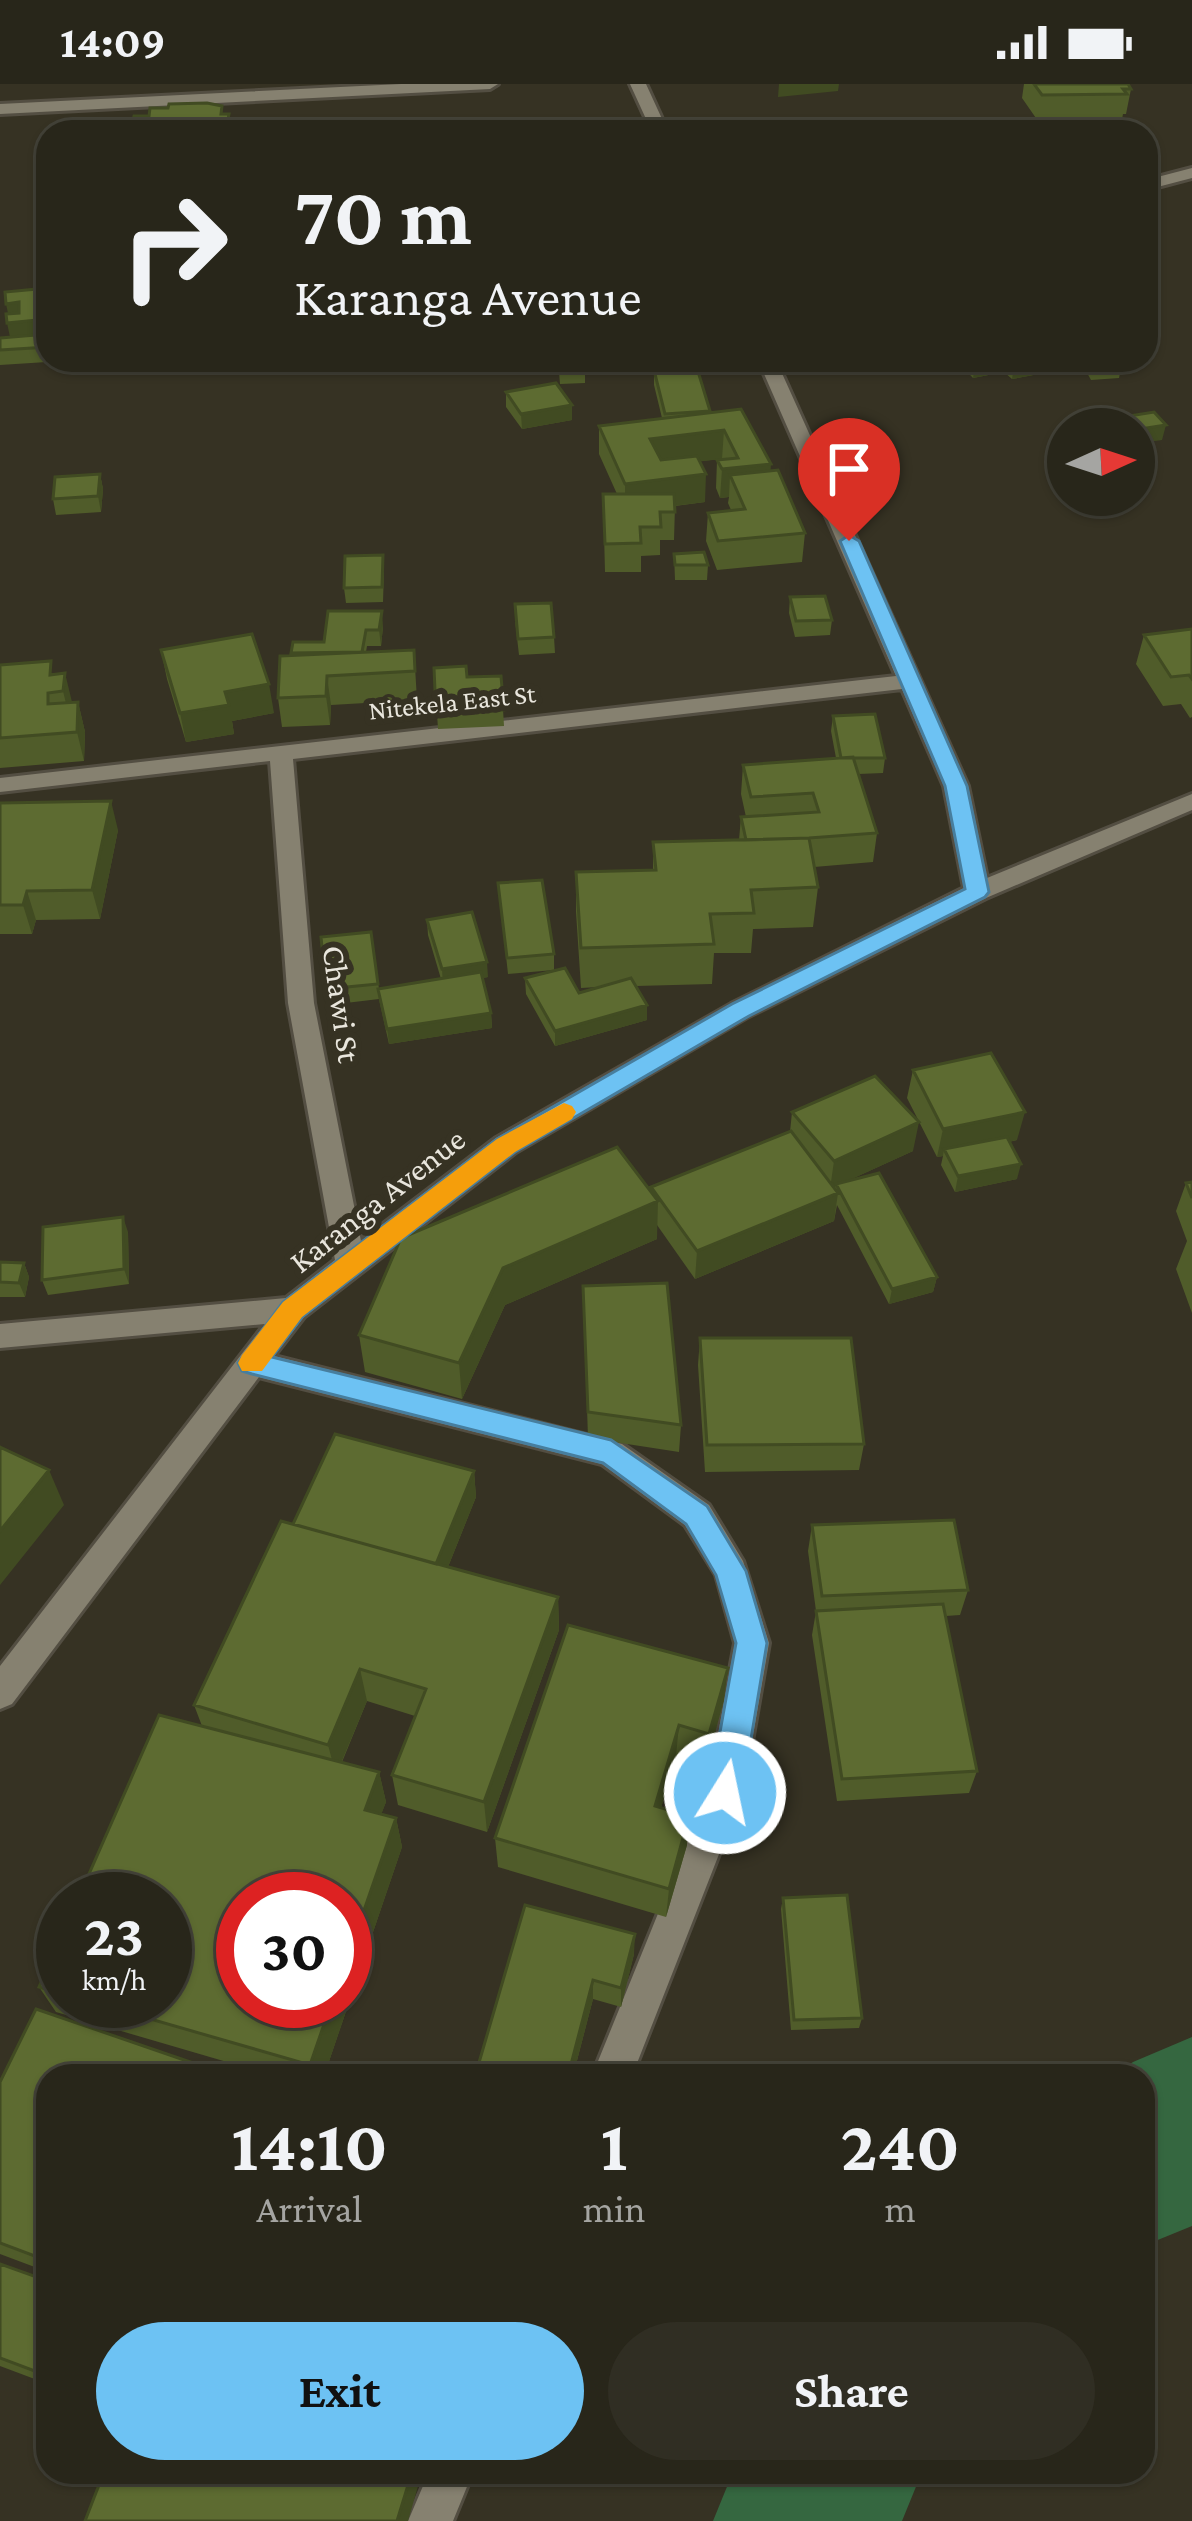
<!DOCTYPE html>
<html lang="en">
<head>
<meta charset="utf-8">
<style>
	body { margin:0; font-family:"Crimson Pro",serif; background:#302e23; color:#f1f3f6; height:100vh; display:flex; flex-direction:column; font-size:45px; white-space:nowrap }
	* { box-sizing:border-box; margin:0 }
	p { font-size:39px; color:#a5a5a2 }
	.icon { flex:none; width:66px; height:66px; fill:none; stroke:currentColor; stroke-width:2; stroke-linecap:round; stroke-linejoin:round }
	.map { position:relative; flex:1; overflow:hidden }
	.panel { position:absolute; left:36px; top:1980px; width:1119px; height:420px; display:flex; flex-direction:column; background:#28261a; border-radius:36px; box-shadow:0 3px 9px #0004,0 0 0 3px #444339 }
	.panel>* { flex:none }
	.banner { position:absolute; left:36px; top:36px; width:1122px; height:252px; border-radius:36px; box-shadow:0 3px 9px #0004,0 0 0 3px #444339; background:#28261a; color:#f1f3f6; overflow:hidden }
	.needle { width:78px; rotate:87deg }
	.tools { position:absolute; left:1047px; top:324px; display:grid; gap:24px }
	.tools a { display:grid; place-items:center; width:108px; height:108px; border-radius:50%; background:#28261a; box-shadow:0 3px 9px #0004,0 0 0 3px #444339; font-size:60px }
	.speed { position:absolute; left:36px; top:1788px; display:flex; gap:24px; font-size:60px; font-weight:700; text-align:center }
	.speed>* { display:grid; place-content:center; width:156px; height:156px; border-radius:50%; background:#28261a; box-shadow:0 3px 9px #0004,0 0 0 3px #444339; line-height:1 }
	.speed small { font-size:30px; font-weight:400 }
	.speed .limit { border:18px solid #d22; background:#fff; color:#111 }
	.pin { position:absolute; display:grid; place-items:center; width:102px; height:102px; color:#fff; margin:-123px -51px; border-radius:50% 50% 50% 0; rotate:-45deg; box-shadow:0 0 12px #0007 }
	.pin .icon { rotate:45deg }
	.me { position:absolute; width:132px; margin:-66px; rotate:10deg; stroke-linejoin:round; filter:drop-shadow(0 0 9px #0008) }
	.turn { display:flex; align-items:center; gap:42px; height:252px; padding:0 60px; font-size:54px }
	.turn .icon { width:156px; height:156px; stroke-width:2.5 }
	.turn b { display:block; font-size:84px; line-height:102px }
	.eta { display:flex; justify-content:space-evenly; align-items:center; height:204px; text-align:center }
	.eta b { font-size:72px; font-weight:700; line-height:84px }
	.action { display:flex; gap:24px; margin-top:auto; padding:24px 60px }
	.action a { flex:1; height:138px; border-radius:72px; background:#6dc2f3; color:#111; font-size:48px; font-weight:700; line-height:138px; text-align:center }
	.action a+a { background:#302e23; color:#f1f3f6 }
	.status { display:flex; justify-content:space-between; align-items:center; height:84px; padding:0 60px; background:#28261a; direction:ltr }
	.status svg { height:33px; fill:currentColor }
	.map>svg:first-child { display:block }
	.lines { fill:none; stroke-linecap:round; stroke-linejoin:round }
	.river { fill:#356740; fill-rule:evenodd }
	.minor-casing { stroke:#534e42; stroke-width:6 }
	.minor { fill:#868170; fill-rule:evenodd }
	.wall { fill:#505c2a }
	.shaded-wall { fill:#414b22 }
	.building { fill:#5d6b31; stroke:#414b22; stroke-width:3 }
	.route { fill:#6dc2f3; stroke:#477e9e; stroke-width:3 }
	.slow { fill:#f59e0b }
	.labels { text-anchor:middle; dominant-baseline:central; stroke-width:12; stroke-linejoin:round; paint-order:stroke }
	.far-street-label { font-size:27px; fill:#e9e6dd; stroke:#363223 }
	.street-label { font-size:33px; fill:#e9e6dd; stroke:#363223 }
</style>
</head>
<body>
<div class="status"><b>14:09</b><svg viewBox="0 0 49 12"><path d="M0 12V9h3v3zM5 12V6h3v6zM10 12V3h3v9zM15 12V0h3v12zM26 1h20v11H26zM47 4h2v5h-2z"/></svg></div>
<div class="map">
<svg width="1192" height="2437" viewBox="0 0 1192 2437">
	<rect width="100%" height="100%" fill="#363223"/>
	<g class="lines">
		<path class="river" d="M1192 1953V2142L1143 2162V1992H1114L1133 1978Z
			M733 2388H922L902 2437H713Z"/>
		<defs>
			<path id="minor" d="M401 0H498L490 5 0 30V20Z
				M630 0H646L668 48H652Z
				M1192 84V94L1146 106V96Z
				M758 276H776L968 702 987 794 1192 710V726L986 814 749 932 516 1068 304 1233 274 1272 622 1360 709 1421 743 1477 769 1559 743 1709 632 1992H592L707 1709 735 1559 716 1491 685 1441 602 1380 259 1293 12 1620 0 1625V1582L265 1240 0 1264V1240L286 1214 335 1176 288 919 270 677 0 708V694L896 592ZM902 605 944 702 964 804 731 920 496 1054 361 1157 314 919 293 675Z
				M429 2388H473L453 2437H408Z"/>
		</defs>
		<use href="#minor" class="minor-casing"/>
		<use href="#minor" class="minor"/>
	</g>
	<path class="wall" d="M1024 0H1128L1131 5 1126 30H1123L1122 35 1038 37 1022 14Z
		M48 48V78H44L41 64Z
		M48 250V276H78L0 281V254Z
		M558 276 585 284V299L560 300Z
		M956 276H1065L1057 278 1055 287 1012 295 1004 288 973 294Z
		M1080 276H1120L1122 279 1119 294 1091 296Z
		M654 286 710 329 770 387 805 449 802 478 717 486 706 457 708 429 731 426 728 419 729 413 720 414 716 404 717 376 722 375 700 377 705 418 675 422 674 456H660V471L641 472V488H605L603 410H617L599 370V342L662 334 654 301Z
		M506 308 572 321V336L522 345 506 323Z
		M100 390 103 405 101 428 56 431 53 415Z
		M674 470 708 481 707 496H675Z
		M384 486 383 518 346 519 344 504Z
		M790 513 832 536 830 551 795 553 789 529Z
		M515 536 554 553 555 569 519 571Z
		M383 543 381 562H367L366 568 414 566 417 616 331 621 330 641 282 643 278 614 291 571 293 558H324Z
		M1192 545V633L1190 634 1181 620 1163 622 1136 580 1144 551Z
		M161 566 274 629 232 637 234 650 186 658 167 595Z
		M0 581 55 590 72 619 78 618 85 648 84 677 0 684Z
		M434 584 467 593 501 592 504 642 438 645Z
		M833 632 885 674 883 689 858 690 877 749 873 778 814 783 818 803 813 843 753 845 751 869H714L712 900 636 902 647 921V936L555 962 526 910 525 894 579 909 599 903 581 904 576 828V788L653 786V758L739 756 741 733H746L741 710 743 681 836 674 831 647Z
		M0 719 118 746 100 835 36 836 32 850H0Z
		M498 799 554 870V886L508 890Z
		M427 836 488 893 482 894 491 929 492 944 389 960 379 915 329 921 321 853 371 848 379 905 441 895 428 851Z
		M913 986 1017 1056 1009 1058 1017 1095 955 1108 941 1081 943 1072 937 1073 907 1014Z
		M792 1028 913 1067 847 1097 937 1193 933 1208 889 1220 837 1121 834 1137 695 1195 657 1141V1155L505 1221 462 1315 365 1288 359 1251 651 1107V1103L790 1048Z
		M1192 1098V1229L1176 1185 1187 1157 1176 1127 1186 1099Z
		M128 1148 129 1200 48 1211 42 1196Z
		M0 1178 24 1179 29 1193 25 1213H0Z
		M583 1202 681 1341 679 1368 588 1354Z
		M700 1254 864 1360 859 1386 705 1388 698 1281Z
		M474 1387 476 1413 448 1483 558 1513 559 1546 487 1748 398 1721 392 1691 415 1632 367 1617 342 1678 379 1688 386 1718 381 1730 396 1734 402 1763 324 1992H275L56 1928 39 1903 63 1848V1917H165L202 1642 194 1621 292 1440Z
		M812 1441 968 1506 960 1531 946 1532 977 1687 969 1709 837 1717 812 1551 816 1527 808 1467Z
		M568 1541 724 1616 706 1681 676 1672 661 1724 687 1761 666 1833 498 1783 495 1754Z
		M783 1814 862 1934 859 1944 791 1946 781 1825Z
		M525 1821 634 1870 621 1923 593 1915 573 1992H480L478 1982Z
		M48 1992V2188L0 2170V1998Z
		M0 2180 48 2197V2300L0 2282Z"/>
	<path class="shaded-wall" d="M779 0H839L838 7 778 13Z
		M19 218 22 233 9 234 6 220Z
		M48 235V250L10 253 7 239Z
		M976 276H1006L1004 288 973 294Z
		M1015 276H1065L1057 278 1055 287 1012 295Z
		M572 321V336L522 345 521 330Z
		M1166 341 1162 356 1134 360V346Z
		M724 346 722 375 650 383V355Z
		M771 380 769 408 730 391 729 413 720 414 722 385Z
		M100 390 103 405 101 428 98 412Z
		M706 390 705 418 625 428V400Z
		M382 527 383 543 381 562 379 546Z
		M65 589 72 618 70 636 63 607Z
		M327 592 331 621 330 641 326 612Z
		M269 600 274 629 232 637 234 650 186 658 180 629 225 608Z
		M78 618 85 648 84 677 77 648Z
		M111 717 118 746 100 835 92 806Z
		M27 807 36 836 32 850 23 821Z
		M487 878 488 893 443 901 442 885Z
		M647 921V936L555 962V947Z
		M491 929 492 944 389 960 387 945Z
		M1025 1028 1017 1056 947 1071 944 1065 943 1072 937 1073 943 1045Z
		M919 1038 913 1067 830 1105 834 1077Z
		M1021 1080 1017 1095 955 1108 958 1092Z
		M838 1109 834 1137 695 1195 697 1167Z
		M658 1117 657 1155 505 1221 462 1315 459 1279 503 1184Z
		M123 1133 128 1148 129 1200 124 1185Z
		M24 1179 29 1193 25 1213 19 1199Z
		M937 1193 933 1208 889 1220 892 1205Z
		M49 1386 64 1421 0 1501V1447Z
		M474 1387 476 1413 438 1508 435 1483Z
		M558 1513 559 1546 487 1748 484 1718Z
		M728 1584 724 1616 706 1681 709 1650Z
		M360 1585 367 1617 336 1691 328 1661Z
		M679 1641 676 1672 653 1752 655 1722Z
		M379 1688 386 1718 372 1755 365 1726Z
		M689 1732 687 1761 666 1833 669 1805Z
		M396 1734 402 1763 324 1992H314L310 1981 332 1917H345V1881Z
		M635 1850 634 1870 621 1923V1904Z
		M593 1896V1915L573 1992H568Z
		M193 1979 200 1992H187Z
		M412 2388H422L408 2437H397Z"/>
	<path class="building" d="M1034 0H1128L1131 5H1123L1127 10 1042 11Z
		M207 19 222 22 221 30H229L226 46 130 48 134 32H149L150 24H168L169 20Z
		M518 40 520 46 474 48 473 42Z
		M48 46H85V48H48V64H41Z
		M48 204V235L7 239 6 230 19 229V218L6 220 5 208Z
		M48 250V263L0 266V254Z
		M558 276H584L585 284 560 285Z
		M1091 276H1120L1122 279 1094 281Z
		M697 284 710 327 665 330 654 286Z
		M556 299 572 321 521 330 506 308Z
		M741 325 771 380 722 385 717 376 738 374 724 346 650 355 661 376 697 372 706 390 625 400 599 342Z
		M1154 328 1166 341 1134 346 1097 345 1091 338Z
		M778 386 805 449 718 457 708 429 745 425 730 391Z
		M100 390 98 412 53 415 55 393Z
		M603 410H674L675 428H660L661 443H640L641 459 605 460Z
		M704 468 708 481H675L674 470Z
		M383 471 382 503 344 504 345 472Z
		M825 512 832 536 796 537 790 513Z
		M551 519 554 553 518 555 515 520Z
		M328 527H382L379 546H366L362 568 291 569 293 558H324Z
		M1192 545V595L1189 591 1171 593 1144 551Z
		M252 550 269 600 225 608 229 621 180 629 161 566Z
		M414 566 415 587 327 592 326 612 278 614 280 572Z
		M51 577 50 591 65 589 63 607 48 609V620L78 618 77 648 0 654V581Z
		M466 582 467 593 501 592 504 626 436 630 434 584Z
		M875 630 885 674H841L833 632Z
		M853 673 877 749 809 754 746 756 741 733 819 728 813 709 751 713 743 681Z
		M111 717 92 806 27 807 23 821H0V719Z
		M809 754 818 803 751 806 754 829 710 830 714 860 581 864 576 788 656 786 653 758Z
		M542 796 554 870 507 874 498 799Z
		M472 828 487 878 442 885 427 836Z
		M371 848 378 900 326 905 321 853Z
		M565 884 579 909 631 894 647 921 555 947 525 894Z
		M481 888 491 929 387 945 378 905Z
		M991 969 1025 1028 943 1045 913 986Z
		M875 992 919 1038 834 1077 792 1028Z
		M791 1047 838 1109 697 1167 651 1103Z
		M1007 1053 1021 1080 958 1092 944 1065Z
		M617 1063 658 1117 503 1184 459 1279 359 1251 401 1154Z
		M879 1089 937 1193 892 1205 836 1100Z
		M1192 1098V1114L1186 1099Z
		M123 1133 124 1185 42 1196 43 1143Z
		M0 1178 24 1179 19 1199 0 1198Z
		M667 1199 681 1341 588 1328 583 1202Z
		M700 1254H851L864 1360 707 1361Z
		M335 1350 474 1387 436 1480 293 1440Z
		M0 1363 49 1386 0 1447Z
		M954 1436 968 1506 822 1512 812 1441Z
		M281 1437 558 1513 484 1718 392 1691 426 1605 360 1585 328 1661 194 1621Z
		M943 1520 977 1687 842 1695 816 1527Z
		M568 1541 728 1584 709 1650 679 1641 655 1722 689 1732 669 1805 495 1754Z
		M159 1631 379 1688 365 1726 396 1734 345 1881V1815H243V1917H332L310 1981 88 1917H165V1815H78Z
		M847 1811 862 1934 794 1936 783 1814Z
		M525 1821 635 1850 621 1904 593 1896 568 1992H514L478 1982Z
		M63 1848V1910L39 1903Z
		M36 1925 193 1979 187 1992H48V2098L44 2106 48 2108V2177L0 2159V1998Z
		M0 2180 48 2197V2292L0 2274Z
		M104 2388H412L397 2437H85Z"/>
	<path class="route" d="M849 451 859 457 967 702 989 808 985 813 749 932 515 1068 302 1233 272 1273 611 1356 707 1422 746 1487 767 1559 742 1709 737 1720 725 1725 714 1720 709 1709 736 1559 716 1491 686 1440 603 1379 252 1290 242 1287 238 1279 283 1218 497 1055 732 920 965 805 945 702 840 457Z"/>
	<path class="slow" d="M564 1019 572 1022 576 1028 572 1035 515 1068 302 1233 262 1287H242L238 1279 242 1271 283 1218 497 1055Z"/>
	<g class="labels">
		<g class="far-street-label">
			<text transform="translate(452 618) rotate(-6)">Nitekela East St</text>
		</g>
		<g class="street-label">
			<text transform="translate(342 920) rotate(82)">Chawi St</text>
			<text transform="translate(377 1116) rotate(-38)">Karanga Avenue</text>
		</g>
	</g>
</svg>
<div class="tools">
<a><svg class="needle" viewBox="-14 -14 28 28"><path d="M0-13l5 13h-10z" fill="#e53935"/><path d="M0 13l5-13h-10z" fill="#a5a5a2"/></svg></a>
</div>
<div class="speed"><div>23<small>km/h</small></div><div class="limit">30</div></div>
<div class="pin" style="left:849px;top:457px;background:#d93025"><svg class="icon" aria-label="arrive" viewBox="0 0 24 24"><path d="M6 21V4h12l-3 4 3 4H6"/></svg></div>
<svg class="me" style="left:725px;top:1709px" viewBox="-20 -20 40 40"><circle r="17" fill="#6dc2f3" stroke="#fff" stroke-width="3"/><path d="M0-11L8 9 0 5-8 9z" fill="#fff"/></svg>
<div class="banner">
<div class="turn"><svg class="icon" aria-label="right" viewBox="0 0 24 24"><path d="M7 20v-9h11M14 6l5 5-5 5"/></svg><div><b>70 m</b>Karanga Avenue</div></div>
</div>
<section class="panel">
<div class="eta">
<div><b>14:10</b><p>Arrival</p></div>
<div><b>1</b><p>min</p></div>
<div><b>240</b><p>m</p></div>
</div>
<div class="action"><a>Exit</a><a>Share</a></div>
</section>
</div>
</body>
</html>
